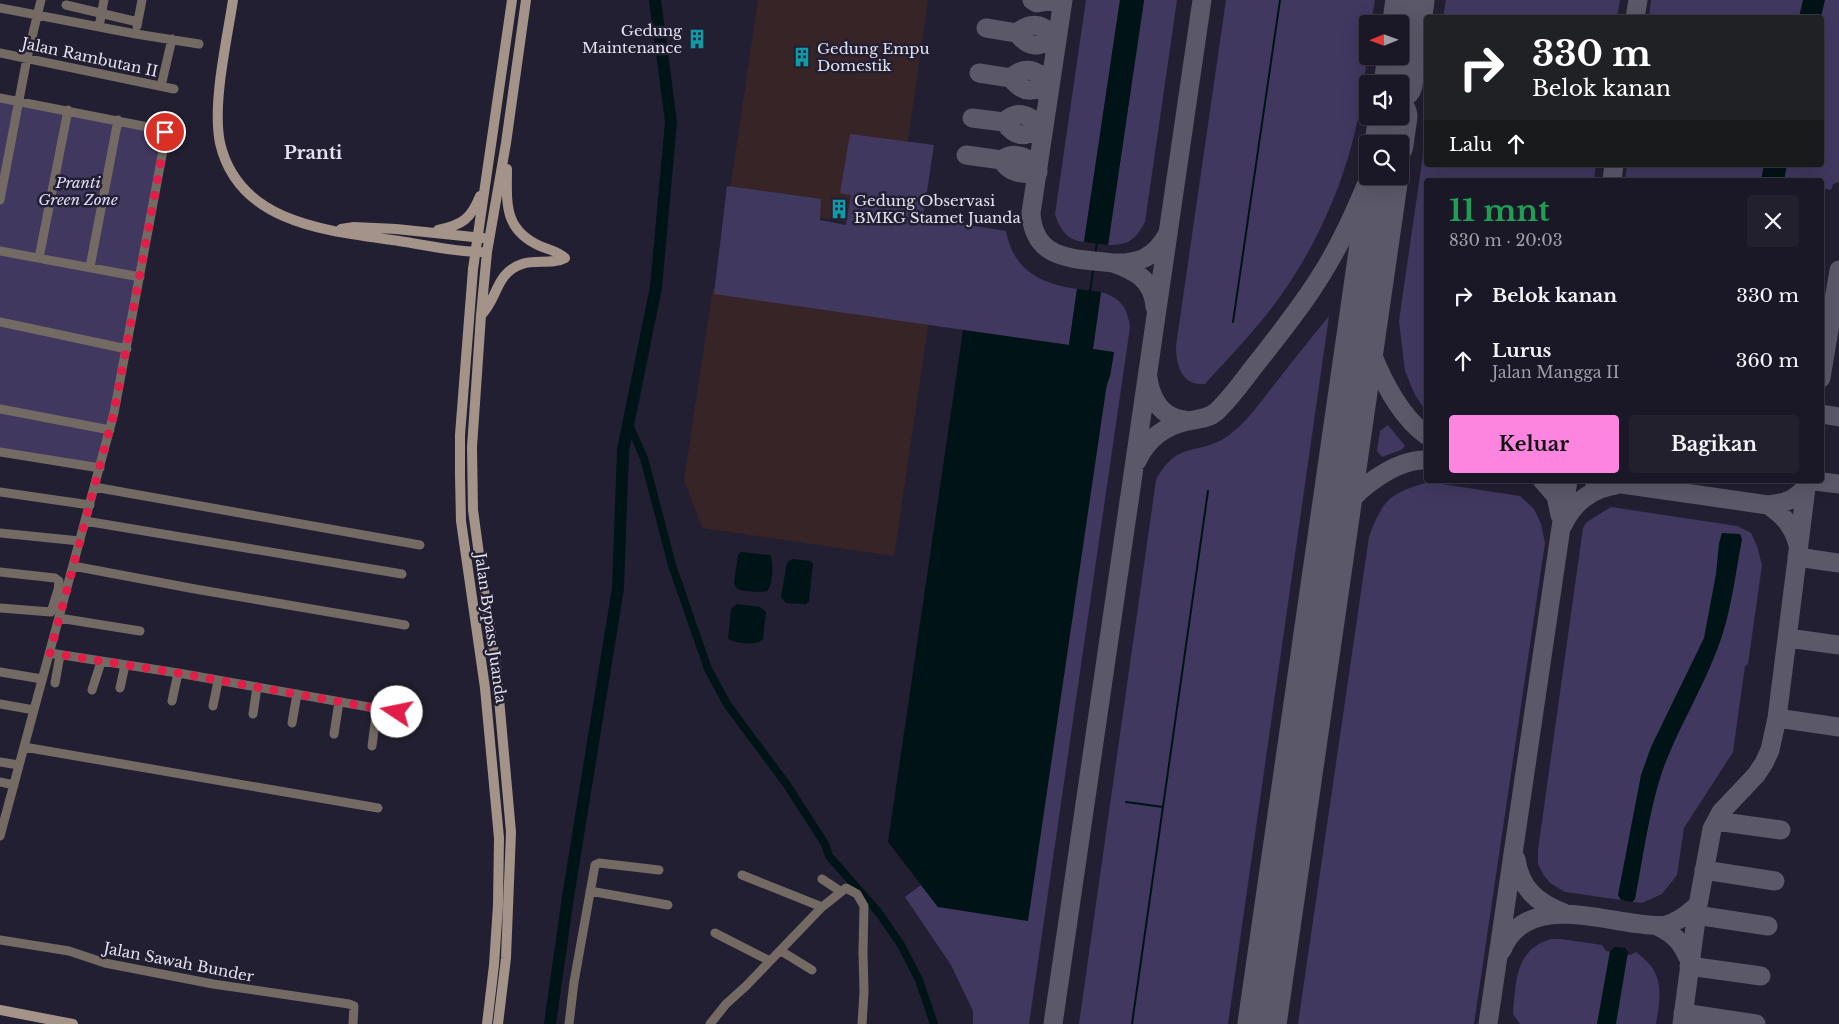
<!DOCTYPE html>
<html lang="id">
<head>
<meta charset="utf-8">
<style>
	body { margin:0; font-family:"Libre Baskerville",serif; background:#23202e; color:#f1f3f6; height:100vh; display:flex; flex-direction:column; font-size:19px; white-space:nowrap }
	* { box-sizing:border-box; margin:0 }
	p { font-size:16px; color:#9f9fa7 }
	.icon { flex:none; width:28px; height:28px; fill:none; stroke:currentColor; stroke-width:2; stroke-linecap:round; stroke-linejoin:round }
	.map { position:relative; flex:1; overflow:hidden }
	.details { position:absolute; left:1424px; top:178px; width:400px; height:305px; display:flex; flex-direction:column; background:#1a1726; border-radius:5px; box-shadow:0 5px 20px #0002,0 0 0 1px #383643 }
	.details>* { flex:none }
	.guide { position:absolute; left:1424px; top:15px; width:400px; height:152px; border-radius:5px; box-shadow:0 5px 20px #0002,0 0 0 1px #383643; background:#202124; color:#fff; overflow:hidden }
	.needle { width:32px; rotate:269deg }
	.tools { position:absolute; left:1359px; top:15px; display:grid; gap:10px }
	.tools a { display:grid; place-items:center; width:50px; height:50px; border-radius:5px; background:#1a1726; box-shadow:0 5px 20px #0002,0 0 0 1px #383643; font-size:25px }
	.pin { position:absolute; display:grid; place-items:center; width:42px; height:42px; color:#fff; margin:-21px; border:2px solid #fff; border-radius:50%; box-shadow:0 1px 5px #0007 }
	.me { position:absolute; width:55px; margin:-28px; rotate:281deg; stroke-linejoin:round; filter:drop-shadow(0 0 4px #0008) }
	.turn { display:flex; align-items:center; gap:18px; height:105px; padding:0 25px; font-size:22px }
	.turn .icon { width:65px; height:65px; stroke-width:2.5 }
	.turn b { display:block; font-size:35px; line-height:42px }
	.then { display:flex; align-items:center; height:48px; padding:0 25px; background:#0003; gap:10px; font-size:19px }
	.round { display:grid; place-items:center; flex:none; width:52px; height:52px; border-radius:5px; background:#23202e }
	.overview { display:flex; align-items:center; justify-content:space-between; height:85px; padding:0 25px }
	h1 { font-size:30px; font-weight:700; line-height:38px; color:#1e9e55 }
	.action { display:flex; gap:10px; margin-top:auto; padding:10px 25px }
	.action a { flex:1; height:58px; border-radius:5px; background:#fe85df; color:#111; font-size:20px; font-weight:700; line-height:58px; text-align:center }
	.action a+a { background:#23202e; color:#f1f3f6 }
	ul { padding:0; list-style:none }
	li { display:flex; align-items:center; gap:15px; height:65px; padding:0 25px }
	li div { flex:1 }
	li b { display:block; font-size:19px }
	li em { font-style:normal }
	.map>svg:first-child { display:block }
	.industrial { fill:#372427 }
	.green { fill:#40385f }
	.water { fill:#001316 }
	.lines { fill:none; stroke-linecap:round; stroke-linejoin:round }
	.stream { stroke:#001316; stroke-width:2 }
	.canal { stroke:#001316; stroke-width:8 }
	.river { stroke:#001316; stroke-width:12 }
	.taxiway { stroke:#5b5869; stroke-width:19 }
	.runway { stroke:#5b5869; stroke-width:49 }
	.street { stroke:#746a64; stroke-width:9 }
	.secondary { stroke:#a39389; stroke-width:10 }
	.route { stroke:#e11d48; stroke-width:9; stroke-dasharray:0 16.2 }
	.labels { text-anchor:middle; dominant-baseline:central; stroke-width:5; stroke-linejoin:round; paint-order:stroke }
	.poi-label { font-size:15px; fill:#e3e2ef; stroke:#231f32; text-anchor:start }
	.street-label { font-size:15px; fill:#e3e2ef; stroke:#231f32 }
	.park-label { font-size:15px; font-style:italic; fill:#e0dcfc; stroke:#231f32 }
	.quarter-label { font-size:18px; font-weight:bold; fill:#e3e2ef; stroke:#231f32 }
</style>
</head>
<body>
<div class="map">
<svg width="1839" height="1024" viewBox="0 0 1839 1024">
	<rect width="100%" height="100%" fill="#231f32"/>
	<path class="industrial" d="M758 0H928L895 229 728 204Z
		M713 288 929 320 894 556 702 528 684 480Z"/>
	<path class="green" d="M1086 0H1120L1084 242C1067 240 1060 230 1055 214Z
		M1144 0H1177L1145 222C1135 240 1129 245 1108 245Z
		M1226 0H1375L1371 24H1368C1368 121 1336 219 1279 298 1257 329 1230 356 1205 384 1182 386 1176 366 1176 346Z
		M1446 0H1620L1617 17H1443Z
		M1651 0H1839V182L1833 184 1831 190 1821 188V180H1625L1627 165H1821V18L1649 17Z
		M0 98 165 132 99 468 0 451Z
		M850 134 934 145 923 218 1006 231C1013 270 1041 284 1077 289L1069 345 714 294 727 186 821 199 820 220 846 225 851 195 840 193Z
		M1426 134V165H1596L1594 180H1426V411L1415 395 1405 371 1399 321Z
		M1101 292C1122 299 1127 307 1130 327L1029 1024H973V1011L951 965 905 897 921 885 938 907 1110 376 1114 353 1093 349Z
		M1329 316 1228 1024H1079L1156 480C1178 439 1197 457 1228 436 1247 422 1260 403 1274 385 1292 362 1310 339 1329 316Z
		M1388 425 1405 446 1401 450 1382 457 1377 451 1380 431Z
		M1429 482 1520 496 1534 509 1541 524 1545 543 1474 1024H1298L1369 537C1383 499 1390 493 1429 482Z
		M1611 507 1737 526 1751 533 1757 546 1762 565 1748 664 1745 666 1733 752 1684 828 1677 875 1662 894 1642 903 1565 892 1550 883 1543 874 1538 864V850L1583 528 1587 522Z
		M1551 939H1561L1602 945 1606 951 1630 955 1636 952C1665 973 1661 992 1656 1024H1520L1513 1014C1516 983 1514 950 1551 939Z"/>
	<path class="water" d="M1120 0H1144L1108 245 1084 242Z
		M1803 0H1825L1821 17H1799Z
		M1764 165H1787L1784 180H1761Z
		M1077 289 1101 292 1093 349 1114 352 1110 376 1107 383 1028 921 938 907 888 842 963 330 1069 345Z
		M1722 533 1740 534 1742 539C1735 576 1731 615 1717 650 1701 692 1677 730 1662 772 1649 811 1643 858 1635 899L1632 902 1621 900 1618 895 1641 775 1651 747 1704 638 1716 574 1719 543Z
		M741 552 770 555C774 561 773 586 767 591 762 593 742 591 738 589 735 587 735 585 734 582L738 555Z
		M792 559 810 561 813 564 809 601 806 604 786 603 781 597 787 563Z
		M737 604 760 607 766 612 763 639C755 647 737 643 728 639L731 609Z
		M1615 947 1625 948 1628 952 1616 1024H1597L1610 951Z"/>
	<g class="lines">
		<path class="stream" d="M1090 292 1097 242
			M1233 322 1280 0
			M1126 802 1163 807
			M1132 1024 1208 491"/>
		<path class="canal" d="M628 422 644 458 672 565 708 669 727 704 787 785 825 844 829 856 879 913 901 945 919 980 934 1024"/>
		<path class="river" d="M550 1024 568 897 618 588 623 450 656 287 671 122 655 0"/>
		<path class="taxiway" d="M1032 0 1037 3 1055 0
			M1063 0 1031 213C1034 262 1075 258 1113 263
			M1635 18 1638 0
			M986 28 1017 33C1033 19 1043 26 1057 37 1040 47 1030 50 1017 33
			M979 73 1011 78C1026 64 1036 71 1050 82 1034 93 1023 94 1011 78
			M972 118 1004 122C1019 108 1029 116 1044 127 1026 136 1017 140 1004 122
			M1384 144 1391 128
			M966 155 1002 160C1014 150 1030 158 1038 169
			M1002 160C1009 174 1024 175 1038 172
			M1612 180 1614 165
			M1155 307C1153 280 1136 271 1113 263 1138 264 1154 258 1167 235
			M1364 318C1367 331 1368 344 1373 356 1384 384 1402 417 1426 435
			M1148 378C1150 394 1158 411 1173 417 1178 419 1184 420 1189 421
			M1821 378 1839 270
			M1821 414 1839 417
			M1137 461C1147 439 1164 426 1188 421 1198 419 1208 419 1216 412 1233 396 1246 376 1260 359 1282 331 1305 302 1323 272 1342 242 1356 209 1370 176
			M1542 480 1556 496 1560 515
			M1594 480 1768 505C1785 503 1795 500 1806 487
			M1807 480 1839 484
			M1768 505C1784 516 1793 526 1798 545
			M1563 525C1573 503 1592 488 1616 485
			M1332 536C1335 529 1337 521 1341 514 1355 489 1396 459 1426 460
			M1797 557 1839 563
			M1788 638 1839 645
			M1777 718 1839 727
			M1716 821 1781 830
			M1516 859C1520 888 1537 903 1564 913
			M1704 870 1775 881
			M1696 915 1768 926
			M1657 926C1676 935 1682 943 1690 962
			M1502 950C1523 897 1590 917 1632 923 1643 924 1655 927 1666 925 1679 922 1688 913 1698 905
			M1689 966 1761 976
			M1683 1013 1756 1024
			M1053 1024 1202 0
			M1488 1024 1568 480
			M1682 1024 1698 905 1712 829 1721 812 1756 775 1764 763 1770 750 1777 718 1807 480"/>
		<path class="runway" d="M1398 84 1410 0
			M1389 144 1393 116
			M1262 1024 1384 176"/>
		<path class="street" d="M66 5 138 22
			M0 8 136 34 199 44
			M137 26 142 0
			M99 27 104 0
			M0 53 174 89
			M161 86 172 39
			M0 98 163 130 166 134 114 413 0 836
			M0 200 27 58 41 0
			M0 251 140 277
			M39 258 68 110
			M90 267 118 120
			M0 322 127 349
			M0 409 110 430
			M0 452 100 468
			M94 487 420 545
			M0 492 90 505
			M85 521 402 574
			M0 533 80 541
			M73 566 195 589 405 625
			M0 572 55 578 59 581 58 590 51 612 0 608
			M59 618 140 631
			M50 653 178 673 397 712
			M0 672 42 679
			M55 683 60 655
			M120 688 125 665
			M92 690 101 662
			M172 701 178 673
			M0 704 34 710
			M213 706 218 681
			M253 714 257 687
			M292 723 297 694
			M334 734 339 702
			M372 746 377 708
			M24 747 378 808
			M0 762 19 765
			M0 782 14 785
			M742 875 822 907
			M822 879 840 891
			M590 891 668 905
			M715 933 770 961
			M0 940 69 951 105 963 213 984 349 1004 354 1006 353 1024
			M781 951 812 970
			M569 1024 574 982 595 865 599 863 659 870
			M710 1024 726 1004 746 986 822 907 846 888 857 894 864 906 863 952 864 992 862 1024"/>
		<path class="secondary" d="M233 0C227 40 212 104 220 143 239 225 330 231 399 241 426 245 454 252 481 252
			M341 229 354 227 396 229 483 238
			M438 230C462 225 471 219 480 196
			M481 315C498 299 495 273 522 264 535 259 552 265 565 258 558 251 549 250 540 246 503 229 507 203 507 169
			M0 1010 73 1024
			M487 1024 494 965 498 905 499 838 485 688 461 521 460 476V435L473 269 512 0
			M498 1024 506 958 511 832 496 665 483 584 473 510 472 447 481 315 487 252 506 143 526 0"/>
	</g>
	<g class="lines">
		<path class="route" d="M165 132 166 134 114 413 50 653 178 673 397 712"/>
	</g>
	<defs>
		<symbol id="building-bare" viewBox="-9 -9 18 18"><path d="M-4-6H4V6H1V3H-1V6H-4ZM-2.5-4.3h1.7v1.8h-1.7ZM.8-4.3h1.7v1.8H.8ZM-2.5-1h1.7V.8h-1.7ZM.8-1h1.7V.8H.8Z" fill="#0f9aa8" stroke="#231f32" stroke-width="2.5" paint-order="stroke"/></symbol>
	</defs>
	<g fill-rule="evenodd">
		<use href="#building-bare" x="683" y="25" width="28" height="28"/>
		<use href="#building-bare" x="788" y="43" width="28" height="28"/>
		<use href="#building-bare" x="825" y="195" width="28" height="28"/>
	</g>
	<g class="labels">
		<g class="poi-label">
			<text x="682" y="30" text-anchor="end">Gedung<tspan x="682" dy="17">Maintenance</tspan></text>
			<text x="817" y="48">Gedung Empu<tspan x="817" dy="17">Domestik</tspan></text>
			<text x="854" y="200">Gedung Observasi<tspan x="854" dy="17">BMKG Stamet Juanda</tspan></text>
		</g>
		<g class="street-label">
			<text transform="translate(90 57) rotate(12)">Jalan Rambutan II</text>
			<text transform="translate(491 628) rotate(82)">Jalan Bypass Juanda</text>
			<text transform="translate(179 962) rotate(11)">Jalan Sawah Bunder</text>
		</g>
		<g class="park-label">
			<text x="78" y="182">Pranti<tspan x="78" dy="17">Green Zone</tspan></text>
		</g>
		<g class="quarter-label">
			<text x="313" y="153">Pranti</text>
		</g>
	</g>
</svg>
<div class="tools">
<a><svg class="needle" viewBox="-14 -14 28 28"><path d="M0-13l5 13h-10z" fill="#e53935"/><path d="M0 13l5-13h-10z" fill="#9f9fa7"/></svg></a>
<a><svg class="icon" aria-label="sound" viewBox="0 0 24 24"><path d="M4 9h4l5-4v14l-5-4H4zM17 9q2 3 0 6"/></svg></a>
<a><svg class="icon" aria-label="search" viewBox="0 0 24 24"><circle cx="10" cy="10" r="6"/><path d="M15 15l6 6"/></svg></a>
</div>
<div class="pin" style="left:165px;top:132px;background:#d93025"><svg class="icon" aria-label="arrive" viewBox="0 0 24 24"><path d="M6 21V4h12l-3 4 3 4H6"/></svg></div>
<svg class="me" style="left:397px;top:712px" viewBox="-20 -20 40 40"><circle r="19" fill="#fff"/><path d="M0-13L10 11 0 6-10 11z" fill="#e11d48"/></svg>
<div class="guide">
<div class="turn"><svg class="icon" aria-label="right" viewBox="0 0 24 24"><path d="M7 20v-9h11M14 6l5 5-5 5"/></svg><div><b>330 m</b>Belok kanan</div></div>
<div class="then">Lalu<svg class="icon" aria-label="ahead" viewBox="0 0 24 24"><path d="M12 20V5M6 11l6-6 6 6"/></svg></div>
</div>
<section class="details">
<div class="overview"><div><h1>11 mnt</h1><p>830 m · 20:03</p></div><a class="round"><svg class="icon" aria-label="close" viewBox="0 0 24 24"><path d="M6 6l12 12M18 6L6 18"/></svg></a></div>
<ul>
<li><svg class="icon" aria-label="right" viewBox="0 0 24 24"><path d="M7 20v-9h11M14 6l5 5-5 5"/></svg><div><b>Belok kanan</b></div><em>330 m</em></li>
<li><svg class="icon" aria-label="ahead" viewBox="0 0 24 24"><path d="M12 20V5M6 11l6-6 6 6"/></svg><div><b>Lurus</b><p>Jalan Mangga II</p></div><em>360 m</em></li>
</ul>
<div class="action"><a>Keluar</a><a>Bagikan</a></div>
</section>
</div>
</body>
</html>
